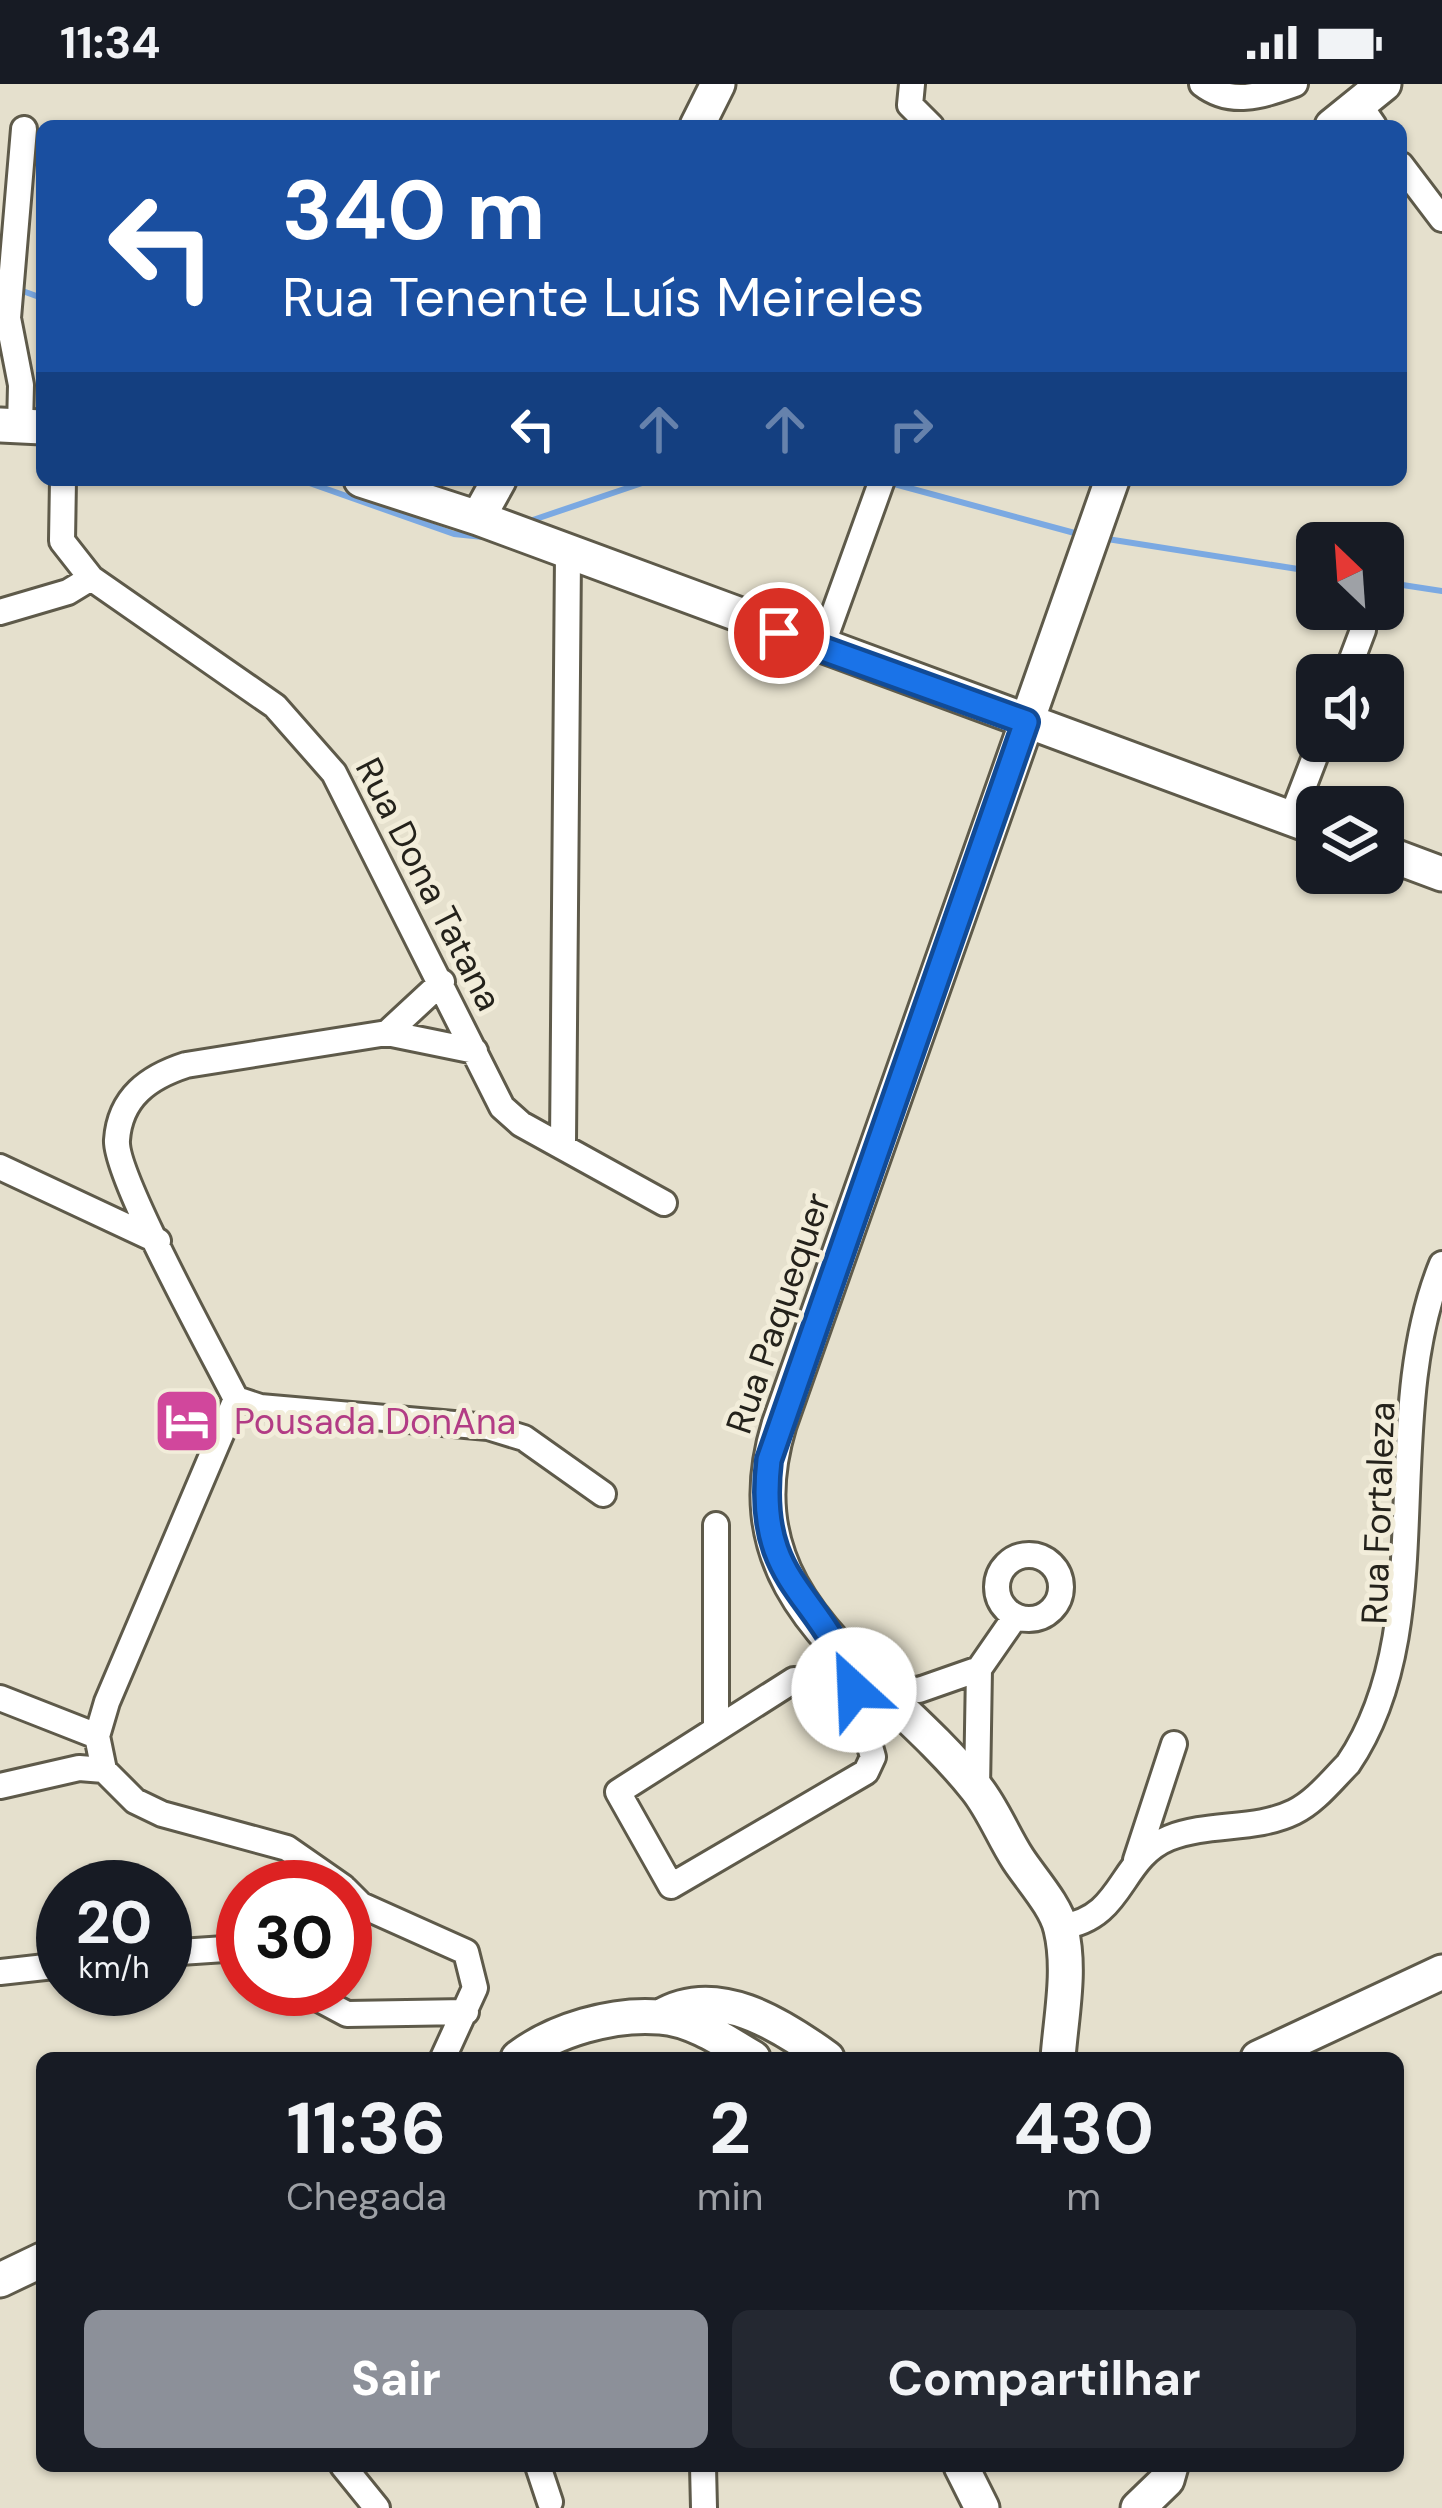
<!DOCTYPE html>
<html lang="pt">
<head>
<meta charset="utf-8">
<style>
	body { margin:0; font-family:"DM Sans",sans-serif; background:#242831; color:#f1f3f6; height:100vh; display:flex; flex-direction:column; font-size:45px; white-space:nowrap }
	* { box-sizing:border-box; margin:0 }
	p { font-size:39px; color:#9ea1a6 }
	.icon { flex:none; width:66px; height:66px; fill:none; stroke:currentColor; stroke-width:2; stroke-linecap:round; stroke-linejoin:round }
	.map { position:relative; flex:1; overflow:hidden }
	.sheet { position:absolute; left:36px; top:1968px; width:1368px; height:420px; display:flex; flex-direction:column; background:#171b24; border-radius:18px; box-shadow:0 3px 9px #0004 }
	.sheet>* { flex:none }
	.guide { position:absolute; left:36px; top:36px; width:1371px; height:366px; border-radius:18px; box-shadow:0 3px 9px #0004; background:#1a4fa0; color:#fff; overflow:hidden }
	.needle { width:78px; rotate:335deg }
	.fabs { position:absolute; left:1296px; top:438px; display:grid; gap:24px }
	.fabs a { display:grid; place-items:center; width:108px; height:108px; border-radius:18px; background:#171b24; box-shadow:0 3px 9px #0004; font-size:60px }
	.speed { position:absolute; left:36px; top:1776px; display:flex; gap:24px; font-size:60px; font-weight:700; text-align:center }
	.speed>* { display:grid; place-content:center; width:156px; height:156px; border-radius:50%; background:#171b24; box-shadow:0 3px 9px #0004; line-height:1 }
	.speed small { font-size:30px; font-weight:400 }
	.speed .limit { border:18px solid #d22; background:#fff; color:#111 }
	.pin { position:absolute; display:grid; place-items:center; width:102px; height:102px; color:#fff; margin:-51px; border:6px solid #fff; border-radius:50%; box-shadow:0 3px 12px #0007 }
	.me { position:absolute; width:132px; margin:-66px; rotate:335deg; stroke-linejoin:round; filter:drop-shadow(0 0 9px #0008) }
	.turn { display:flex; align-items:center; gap:42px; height:252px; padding:0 48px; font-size:54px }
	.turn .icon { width:156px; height:156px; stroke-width:2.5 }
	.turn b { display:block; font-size:84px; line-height:102px }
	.lanes { display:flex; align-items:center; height:114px; padding:0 48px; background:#0003; justify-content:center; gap:60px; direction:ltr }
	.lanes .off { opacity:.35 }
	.eta { display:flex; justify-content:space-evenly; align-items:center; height:204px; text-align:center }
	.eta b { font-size:72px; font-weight:700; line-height:84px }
	.primary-button { display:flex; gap:24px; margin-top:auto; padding:24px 48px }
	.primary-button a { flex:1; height:138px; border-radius:18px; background:#8c9099; color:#fff; font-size:48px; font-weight:700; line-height:138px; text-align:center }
	.primary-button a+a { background:#242831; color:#f1f3f6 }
	.status { display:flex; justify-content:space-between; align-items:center; height:84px; padding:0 60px; background:#171b24; direction:ltr }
	.status svg { height:33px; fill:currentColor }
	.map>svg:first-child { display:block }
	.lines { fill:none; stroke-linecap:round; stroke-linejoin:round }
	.stream { stroke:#7ba9e2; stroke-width:6 }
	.street-casing { stroke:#5e5a4a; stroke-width:30 }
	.secondary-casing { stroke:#5e5a4a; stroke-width:39 }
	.street { stroke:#fff; stroke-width:24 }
	.secondary { stroke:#fff; stroke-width:33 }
	.route-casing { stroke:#114b97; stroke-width:30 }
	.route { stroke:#1a73e8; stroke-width:21 }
	.labels { text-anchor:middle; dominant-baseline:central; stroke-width:10; stroke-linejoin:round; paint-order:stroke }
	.street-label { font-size:36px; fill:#24221b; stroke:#f2edda }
	.hotel-label { font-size:36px; fill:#b23c85; stroke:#f2edda; text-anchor:start }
</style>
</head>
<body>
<div class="status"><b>11:34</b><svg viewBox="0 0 49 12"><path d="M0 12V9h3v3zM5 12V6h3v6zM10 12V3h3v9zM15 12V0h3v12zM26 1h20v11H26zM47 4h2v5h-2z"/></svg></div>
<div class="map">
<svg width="1442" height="2424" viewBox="0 0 1442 2424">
	<rect width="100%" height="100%" fill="#e5e0cd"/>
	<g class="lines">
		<path class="stream" d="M17 205 42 214
			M301 396 454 450 483 453
			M887 398 1082 451
			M524 439 651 396
			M1101 454 1317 488
			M1383 498 1442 507"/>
		<defs>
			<path id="street" d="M912 0 910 21 931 42
				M1202 0C1232 23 1263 11 1295 0
				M1359 20 1374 42
				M1401 81 1442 135
				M20 343 21 301 8 234 24 45
				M63 396 62 457 91 494 275 622 334 689 502 1023 521 1040 664 1119
				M0 528 68 508 91 494
				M821 565 882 396
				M1346 591 1363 546
				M1291 735 1321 657
				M387 949 442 898
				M475 967 387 949 186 981C149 993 120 1013 117 1056 114 1091 214 1271 236 1315L260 1323 488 1343 524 1354 603 1410
				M563 1059 568 471
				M0 1083 158 1157
				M997 1503a32 32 0 1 1 64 0a32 32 0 1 1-64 0Z
				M794 1596 618 1708 671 1802 866 1688 873 1673 844 1571
				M879 1603 919 1606 979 1585
				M0 1614 97 1652
				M716 1642V1441
				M104 1686 97 1652 107 1618 236 1315
				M0 1702 79 1684 104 1686 135 1717 162 1730 287 1764 343 1803
				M977 1705 979 1585 1015 1533
				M1136 1776 1174 1660
				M345 1805 361 1821 466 1868 475 1904 443 1974
				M1061 1843C1125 1834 1118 1775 1169 1754 1209 1738 1255 1747 1294 1728 1315 1718 1332 1696 1348 1680 1442 1542 1377 1339 1442 1180
				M165 1869 225 1865 243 1869
				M0 1888 63 1881
				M300 1905 347 1930 466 1928
				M343 2382 377 2424
				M538 2382 550 2418
				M703 2382 704 2424"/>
			<path id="secondary" d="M697 42 718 0
				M1332 42 1384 0
				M0 341 42 343
				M361 396 478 434 1317 744
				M478 434 499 396
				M1383 768 1442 790
				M660 1933C716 1899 780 1940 827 1974
				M518 1974C554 1946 613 1929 660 1933 693 1935 726 1958 753 1974
				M1058 1974C1061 1933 1071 1886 1061 1845 1056 1822 1031 1795 1018 1775 1003 1752 993 1725 976 1704 881 1585 725 1520 779 1341L1112 396
				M1258 1974 1442 1888
				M0 2196 42 2176
				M961 2382 982 2424
				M1138 2424 1167 2396 1171 2382"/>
		</defs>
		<use href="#street" class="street-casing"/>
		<use href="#secondary" class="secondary-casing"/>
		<use href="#street" class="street"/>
		<use href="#secondary" class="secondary"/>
	</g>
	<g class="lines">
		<defs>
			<path id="route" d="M779 549 1026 638 769 1376C754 1505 825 1507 854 1606"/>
		</defs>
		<use href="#route" class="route-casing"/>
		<use href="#route" class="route"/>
	</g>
	<defs>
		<symbol id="hotel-square" viewBox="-11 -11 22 22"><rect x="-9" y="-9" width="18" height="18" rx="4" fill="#d1479c" stroke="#f2edda"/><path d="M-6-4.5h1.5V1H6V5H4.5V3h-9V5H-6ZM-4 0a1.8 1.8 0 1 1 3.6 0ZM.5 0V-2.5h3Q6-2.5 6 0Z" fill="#fff"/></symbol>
	</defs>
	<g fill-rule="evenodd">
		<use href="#hotel-square" x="149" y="1299" width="76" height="76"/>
	</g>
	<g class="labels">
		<g class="street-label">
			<text transform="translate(429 800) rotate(63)">Rua Dona Tatana</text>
			<text transform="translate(778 1229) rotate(-71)">Rua Paquequer</text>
			<text transform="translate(1378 1429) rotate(-88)">Rua Fortaleza</text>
		</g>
		<g class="hotel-label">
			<text x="234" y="1337">Pousada DonAna</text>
		</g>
	</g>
</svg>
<div class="fabs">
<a><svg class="needle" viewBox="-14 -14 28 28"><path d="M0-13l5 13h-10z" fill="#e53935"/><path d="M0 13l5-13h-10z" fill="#9ea1a6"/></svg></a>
<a><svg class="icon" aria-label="sound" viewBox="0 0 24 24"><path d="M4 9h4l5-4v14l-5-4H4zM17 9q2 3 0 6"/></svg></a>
<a><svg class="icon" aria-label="layers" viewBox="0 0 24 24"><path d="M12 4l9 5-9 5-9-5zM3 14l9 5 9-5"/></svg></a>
</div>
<div class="speed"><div>20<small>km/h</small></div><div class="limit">30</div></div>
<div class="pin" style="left:779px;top:549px;background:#d93025"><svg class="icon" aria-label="arrive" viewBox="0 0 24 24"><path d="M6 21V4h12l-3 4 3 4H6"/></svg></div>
<svg class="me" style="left:854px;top:1606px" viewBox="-20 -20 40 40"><circle r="19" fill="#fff"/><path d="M0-13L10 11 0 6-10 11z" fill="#1a73e8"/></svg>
<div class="guide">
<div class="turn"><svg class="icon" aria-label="left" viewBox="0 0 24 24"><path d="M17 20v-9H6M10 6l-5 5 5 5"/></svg><div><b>340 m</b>Rua Tenente Luís Meireles</div></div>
<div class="lanes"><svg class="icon" aria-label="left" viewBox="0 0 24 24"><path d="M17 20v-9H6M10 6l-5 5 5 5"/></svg><svg class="icon off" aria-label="ahead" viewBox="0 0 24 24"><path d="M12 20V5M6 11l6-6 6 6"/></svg><svg class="icon off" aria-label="ahead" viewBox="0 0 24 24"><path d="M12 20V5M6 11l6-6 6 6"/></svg><svg class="icon off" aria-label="right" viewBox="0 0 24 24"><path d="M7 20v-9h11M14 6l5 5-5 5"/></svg></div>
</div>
<section class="sheet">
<div class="eta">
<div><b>11:36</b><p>Chegada</p></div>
<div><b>2</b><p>min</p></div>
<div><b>430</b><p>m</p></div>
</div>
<div class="primary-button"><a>Sair</a><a>Compartilhar</a></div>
</section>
</div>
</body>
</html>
